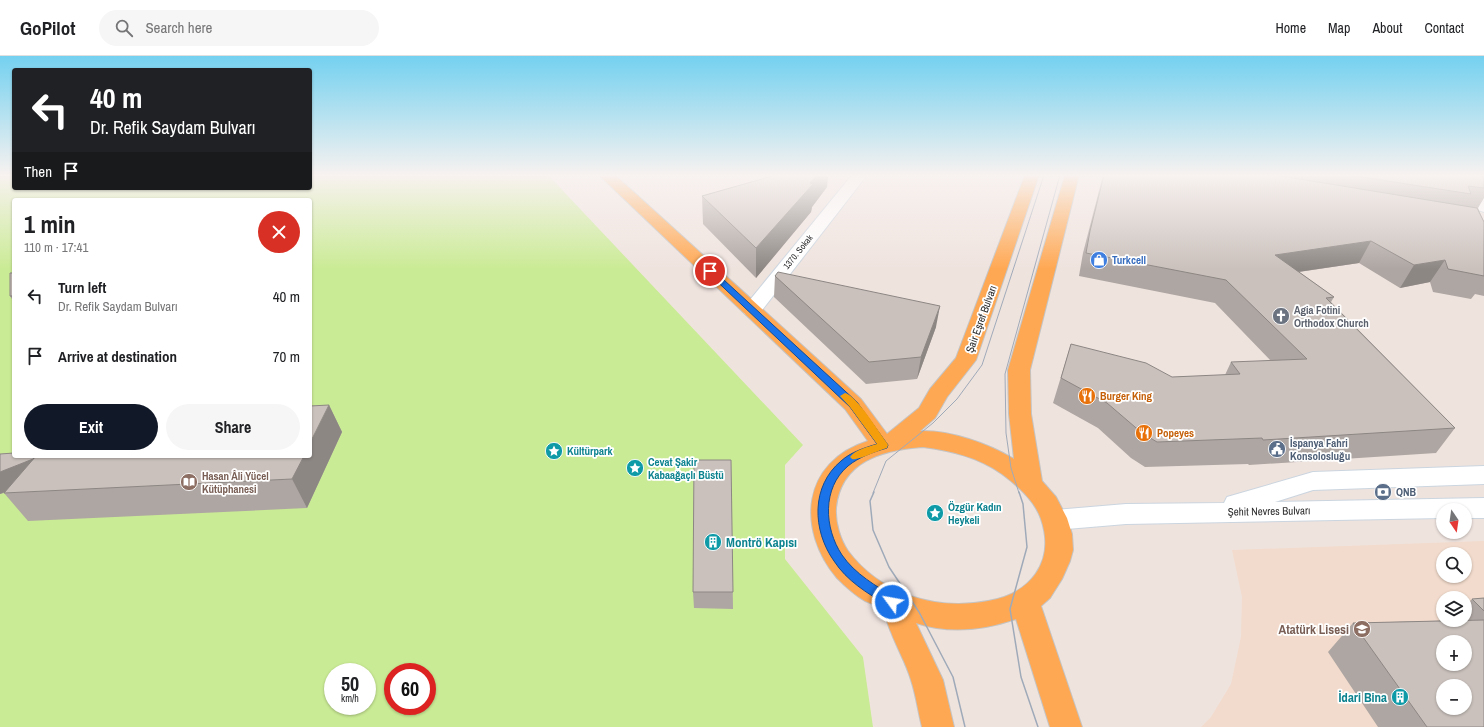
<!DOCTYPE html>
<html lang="en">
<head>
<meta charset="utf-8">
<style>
	body { margin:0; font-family:"Archivo Narrow",sans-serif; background:#f6f6f6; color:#202124; height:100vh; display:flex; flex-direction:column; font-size:15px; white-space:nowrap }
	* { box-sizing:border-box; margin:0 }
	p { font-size:13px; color:#757577 }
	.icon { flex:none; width:22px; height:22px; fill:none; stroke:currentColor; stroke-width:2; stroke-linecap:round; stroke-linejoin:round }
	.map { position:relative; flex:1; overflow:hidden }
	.details { position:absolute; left:12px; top:142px; width:300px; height:260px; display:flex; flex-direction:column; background:#fff; border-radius:4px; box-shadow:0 1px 3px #0004 }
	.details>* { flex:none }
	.guide { position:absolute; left:12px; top:12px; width:300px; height:122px; border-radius:4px; box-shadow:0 1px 3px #0004; background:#202124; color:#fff; overflow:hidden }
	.needle { width:26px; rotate:167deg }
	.fabs { position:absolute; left:1436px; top:447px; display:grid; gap:8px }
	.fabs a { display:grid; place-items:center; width:36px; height:36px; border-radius:50%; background:#fff; box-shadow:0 1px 3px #0004; font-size:20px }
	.speed { position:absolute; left:324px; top:607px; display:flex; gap:8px; font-size:20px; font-weight:700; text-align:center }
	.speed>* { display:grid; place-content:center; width:52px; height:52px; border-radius:50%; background:#fff; box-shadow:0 1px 3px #0004; line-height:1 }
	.speed small { font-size:10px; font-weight:400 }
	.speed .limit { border:6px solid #d22; background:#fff; color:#111 }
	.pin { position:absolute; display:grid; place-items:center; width:34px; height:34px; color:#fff; margin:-17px; border:2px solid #fff; border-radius:50%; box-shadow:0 1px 4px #0007 }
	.me { position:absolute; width:44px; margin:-22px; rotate:302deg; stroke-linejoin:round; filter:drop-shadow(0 0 3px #0008) }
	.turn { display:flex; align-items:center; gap:14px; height:84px; padding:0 12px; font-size:18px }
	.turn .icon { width:52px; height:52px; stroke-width:2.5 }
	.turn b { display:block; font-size:28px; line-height:34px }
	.then { display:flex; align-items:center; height:38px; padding:0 12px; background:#0003; gap:8px; font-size:15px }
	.round { display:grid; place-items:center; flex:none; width:42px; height:42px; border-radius:21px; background:#f6f6f6 }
	.headline { display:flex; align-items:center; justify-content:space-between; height:68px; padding:0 12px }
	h1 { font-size:24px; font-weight:800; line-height:30px }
	.action { display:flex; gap:8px; margin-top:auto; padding:8px 12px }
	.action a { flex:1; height:46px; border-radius:24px; background:#111827; color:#fff; font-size:16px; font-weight:800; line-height:46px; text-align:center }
	.action a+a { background:#f6f6f6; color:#202124 }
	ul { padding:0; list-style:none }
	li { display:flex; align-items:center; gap:12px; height:60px; padding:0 12px }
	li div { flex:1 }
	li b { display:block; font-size:15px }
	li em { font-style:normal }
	header { display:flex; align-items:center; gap:24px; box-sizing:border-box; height:56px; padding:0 20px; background:#fff; border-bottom:1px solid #e0e0e0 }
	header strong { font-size:19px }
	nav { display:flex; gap:22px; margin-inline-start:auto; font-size:14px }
	.search { width:280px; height:36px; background:#f6f6f6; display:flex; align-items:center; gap:10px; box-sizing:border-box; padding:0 14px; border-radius:22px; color:#757577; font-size:15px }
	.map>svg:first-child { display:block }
	.education { fill:#f2dbcc; fill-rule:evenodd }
	.green { fill:#caeb95; fill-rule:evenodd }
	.pitch { fill:#e4f48f }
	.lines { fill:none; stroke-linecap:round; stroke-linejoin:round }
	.minor-casing { stroke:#cbd5df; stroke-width:2 }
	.tertiary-casing { stroke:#cbd5df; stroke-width:2 }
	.primary-casing { stroke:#c4c4c4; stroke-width:2 }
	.minor { fill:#fff; fill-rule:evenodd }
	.tertiary { fill:#fff; fill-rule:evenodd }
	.primary { fill:#ffa853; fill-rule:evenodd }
	.tram-far1 { stroke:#9faab9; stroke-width:1 }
	.tram { stroke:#9faab9; stroke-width:1.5 }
	.wall { fill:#aea6a2 }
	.shaded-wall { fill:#8d8784 }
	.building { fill:#cac1bc; stroke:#8d8784; fill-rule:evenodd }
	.route { fill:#1a73e8; stroke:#114b97 }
	.slow { fill:#f59e0b }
	.labels { text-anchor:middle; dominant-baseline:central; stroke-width:3.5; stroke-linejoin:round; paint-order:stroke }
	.far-street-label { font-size:9px; fill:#2c2c2c; stroke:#fff }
	.shop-label { font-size:11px; font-weight:bold; fill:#366cbe; stroke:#fff; text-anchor:start }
	.worship-label { font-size:11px; font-weight:bold; fill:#5b616d; stroke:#fff; text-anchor:start }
	.street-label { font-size:11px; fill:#2c2c2c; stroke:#fff }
	.food-label { font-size:11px; font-weight:bold; fill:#c56008; stroke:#fff; text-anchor:start }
	.service-label { font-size:11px; font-weight:bold; fill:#4e5e75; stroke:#fff; text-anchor:start }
	.culture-label { font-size:11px; font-weight:bold; fill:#0d838f; stroke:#fff; text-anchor:start }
	.education-label { font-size:11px; font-weight:bold; fill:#785e54; stroke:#fff; text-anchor:start }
	.near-culture-label { font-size:13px; font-weight:bold; fill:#0d838f; stroke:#fff; text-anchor:start }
	.near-education-label { font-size:13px; font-weight:bold; fill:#785e54; stroke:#fff; text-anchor:end }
</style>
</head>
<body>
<header>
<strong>GoPilot</strong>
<div class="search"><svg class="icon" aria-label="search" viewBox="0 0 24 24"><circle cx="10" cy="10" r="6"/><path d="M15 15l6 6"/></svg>Search here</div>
<nav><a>Home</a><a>Map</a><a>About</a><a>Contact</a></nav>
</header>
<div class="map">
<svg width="1484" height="671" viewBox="0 0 1484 671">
	<rect width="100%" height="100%" fill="#efe3de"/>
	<path class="education" d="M1484 485V671H1201L1211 661 1231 628 1241 581 1242 541 1232 494ZM1443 498H1465V520H1443ZM1443 542H1465V564H1443ZM1443 586H1465V608H1443ZM1443 630H1465V652H1443Z"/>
	<path class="green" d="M0 119H14V132H310V119H548L803 389 785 409V503L863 601 873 671H0ZM14 144H310V400H14ZM333 616H367V650H333ZM393 616H427V650H393Z"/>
	<path class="pitch" d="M226 132H298L295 135 224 134Z"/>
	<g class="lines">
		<defs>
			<path id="minor" d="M852 119H867L759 258 752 260 745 258 742 254 745 250Z"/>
			<path id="tertiary" d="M1459 119H1473L1484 137V156L1478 154 1476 151Z
				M1484 410V428L1313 434 1275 446 1484 442V462H1465V454H1443V462L1126 468 1055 474 1046 471 1042 464 1046 457 1055 454 1126 448 1224 447 1227 441 1313 416Z"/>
			<path id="primary" d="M599 119H615L861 343 887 378 919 352 930 333 956 302 1025 119H1039L976 304 947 341 935 362 920 375C950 374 989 388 1014 403L1009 358 1008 314 1065 119H1079L1030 314 1031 358 1042 425 1056 441 1067 462 1072 478 1073 494 1070 505 1062 523 1050 542 1041 550 1082 671H1050L1016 563C984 574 949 578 916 567L943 624 954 671H922C918 655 916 639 911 624 906 607 897 592 891 576 888 570 886 559 881 554 878 550 870 547 865 545 855 539 845 530 837 522 796 473 802 406 868 385L845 353ZM923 391C952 395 978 401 1002 418 1017 429 1035 445 1041 463 1056 506 1030 538 988 545 936 555 880 538 848 495 840 483 835 466 836 452 841 405 882 394 923 391Z"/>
		</defs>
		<use href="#minor" class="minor-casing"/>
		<use href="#tertiary" class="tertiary-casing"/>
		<use href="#primary" class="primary-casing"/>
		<use href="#minor" class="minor"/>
		<use href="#tertiary" class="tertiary"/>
		<use href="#primary" class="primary"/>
		<path class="tram-far1" d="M873 437 886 405 933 367 957 343 982 309 1044 119
			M1019 437 1011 412 1006 377 1005 318 1060 119"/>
		<path class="tram" d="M874 436 870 445 873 474 889 511 919 556 953 621 965 671
			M1019 436 1023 448 1027 491 1010 553 1021 621 1038 671"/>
	</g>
	<path class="wall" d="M776 119H828L827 131 812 151 811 156 756 222 703 168 702 140Z
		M1103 119H1484V142L1478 152 1484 166V240L1475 238 1471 243 1433 236 1430 226 1400 232 1359 207 1299 216 1334 241 1331 246 1455 372 1436 397 1249 409 1248 408 1145 411 1131 402 1098 372 1053 347 1071 288 1172 321 1225 319 1231 306 1271 305 1215 247 1079 220 1083 197Z
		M14 217V246L10 240Z
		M775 220 936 271 917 323 866 328 774 241Z
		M329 349 342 376 307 452 28 465 4 437 0 438V398L310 400Z
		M731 404 733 553 694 552 693 536Z
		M1484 542V671H1378L1328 596 1353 567 1465 564V550L1472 543Z"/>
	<path class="shaded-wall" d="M817 119H828L827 131 812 151 811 156 756 222V192Z
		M1371 185 1359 207 1264 221 1275 199Z
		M1445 204 1430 226 1400 232 1414 209Z
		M940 250 936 271 917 323 921 301Z
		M329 349 342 376 307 452 292 423 304 400H310V387Z
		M40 400 56 415 0 438V416Z"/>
	<path class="building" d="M776 119H817L810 127 813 128 756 192 702 140Z
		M1104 119H1275L1477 152 1484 166V220L1448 213 1445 204 1414 209 1371 185 1275 199 1334 241 1326 242 1455 372 1263 384 1262 382 1157 386 1142 377 1107 347 1061 322 1071 288 1146 307 1172 321 1240 318 1231 306 1307 303 1226 224 1086 197 1090 175Z
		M1349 119H1481L1484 123V132L1468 130 1471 138Z
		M778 216 940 250 921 301 869 306 775 220Z
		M10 217H14V240H10Z
		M329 349 310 387V350Z
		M14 397V400H36L33 403 0 416V398Z
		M36 400H304L292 423 4 437Z
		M694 404H731L733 536H693Z
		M1484 542V555L1472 543Z
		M1484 564V671H1427L1353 567ZM1443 586H1465V608H1443ZM1443 630H1465V652H1443Z"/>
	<linearGradient id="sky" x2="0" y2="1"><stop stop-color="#74d1f0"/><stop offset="0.56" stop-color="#f8f2f0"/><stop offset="1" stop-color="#f8f2f0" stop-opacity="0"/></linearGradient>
	<rect width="1484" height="213" fill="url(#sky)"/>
	<path class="route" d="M707 213H712L857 346 888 389 887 392C873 396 859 401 848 410 822 432 824 472 842 499 855 518 876 530 896 542L898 546 896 549 892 551 887 549C867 537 847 525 834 505 812 474 811 430 841 405 851 396 864 392 877 388L850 351 707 216Z"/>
	<path class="slow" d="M845 337C858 341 878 375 887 387L888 389 887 392C879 394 857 405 852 403L850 401C856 393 868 391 877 388L850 351 840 340Z"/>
	<defs>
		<symbol id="shop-disc" viewBox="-11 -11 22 22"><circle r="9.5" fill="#3f7fe0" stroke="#fff"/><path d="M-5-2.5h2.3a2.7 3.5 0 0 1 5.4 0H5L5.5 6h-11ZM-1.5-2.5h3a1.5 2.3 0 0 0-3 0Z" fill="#fff"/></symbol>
		<symbol id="church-disc" viewBox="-11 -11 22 22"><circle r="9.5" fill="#6b7280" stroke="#fff"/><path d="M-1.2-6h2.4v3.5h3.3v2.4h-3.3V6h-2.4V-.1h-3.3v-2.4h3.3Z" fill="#fff"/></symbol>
		<symbol id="restaurant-disc" viewBox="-11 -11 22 22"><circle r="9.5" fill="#e8710a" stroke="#fff"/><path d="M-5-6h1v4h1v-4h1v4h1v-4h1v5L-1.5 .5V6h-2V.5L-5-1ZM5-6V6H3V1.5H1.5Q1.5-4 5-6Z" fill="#fff"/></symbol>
		<symbol id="civic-disc" viewBox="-11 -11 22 22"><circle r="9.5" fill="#5c6f8a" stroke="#fff"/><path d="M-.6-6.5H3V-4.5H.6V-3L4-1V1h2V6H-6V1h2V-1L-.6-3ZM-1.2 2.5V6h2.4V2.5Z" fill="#fff"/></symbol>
		<symbol id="sight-disc" viewBox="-11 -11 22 22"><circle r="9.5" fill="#0f9aa8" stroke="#fff"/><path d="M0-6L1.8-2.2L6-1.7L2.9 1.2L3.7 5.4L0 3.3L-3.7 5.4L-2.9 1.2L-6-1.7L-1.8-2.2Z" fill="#fff"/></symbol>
		<symbol id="library-disc" viewBox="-11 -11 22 22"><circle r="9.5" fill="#8d6e63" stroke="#fff"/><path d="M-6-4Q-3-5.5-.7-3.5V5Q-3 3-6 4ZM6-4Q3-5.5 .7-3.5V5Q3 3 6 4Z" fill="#fff"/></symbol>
		<symbol id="bank-disc" viewBox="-11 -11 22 22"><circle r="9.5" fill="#5c6f8a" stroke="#fff"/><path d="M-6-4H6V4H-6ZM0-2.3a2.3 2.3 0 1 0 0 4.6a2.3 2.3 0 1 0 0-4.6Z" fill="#fff"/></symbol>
		<symbol id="building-disc" viewBox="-11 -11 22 22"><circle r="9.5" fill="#0f9aa8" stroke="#fff"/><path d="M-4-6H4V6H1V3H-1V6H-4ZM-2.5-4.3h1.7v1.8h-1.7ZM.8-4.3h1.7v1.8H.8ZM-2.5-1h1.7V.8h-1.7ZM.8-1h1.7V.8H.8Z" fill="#fff"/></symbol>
		<symbol id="school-disc" viewBox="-11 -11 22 22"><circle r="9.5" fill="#8d6e63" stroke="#fff"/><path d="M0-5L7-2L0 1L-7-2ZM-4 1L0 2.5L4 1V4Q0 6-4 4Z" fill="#fff"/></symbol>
	</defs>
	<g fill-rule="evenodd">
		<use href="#shop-disc" x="1089" y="194" width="20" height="20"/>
		<use href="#church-disc" x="1271" y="250" width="20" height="20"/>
		<use href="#restaurant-disc" x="1077" y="330" width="20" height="20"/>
		<use href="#restaurant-disc" x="1134" y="367" width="20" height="20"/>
		<use href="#civic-disc" x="1267" y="383" width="20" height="20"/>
		<use href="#sight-disc" x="544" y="385" width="20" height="20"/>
		<use href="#sight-disc" x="625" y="402" width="20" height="20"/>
		<use href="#library-disc" x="179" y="416" width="20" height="20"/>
		<use href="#bank-disc" x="1373" y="426" width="20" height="20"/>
		<use href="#sight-disc" x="925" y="447" width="20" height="20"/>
		<use href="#building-disc" x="703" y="476" width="20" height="20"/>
		<use href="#school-disc" x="1352" y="563" width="20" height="20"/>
		<use href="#building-disc" x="1390" y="631" width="20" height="20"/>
	</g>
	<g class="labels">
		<g class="far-street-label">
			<text transform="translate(798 196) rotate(-51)">1370. Sokak</text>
		</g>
		<g class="shop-label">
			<text x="1112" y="204">Turkcell</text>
		</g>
		<g class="worship-label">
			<text x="1294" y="254">Agia Fotini<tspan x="1294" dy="13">Orthodox Church</tspan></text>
		</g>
		<g class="street-label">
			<text transform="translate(981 263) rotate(-70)">Şair Eşref Bulvarı</text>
			<text transform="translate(1269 455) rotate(-1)">Şehit Nevres Bulvarı</text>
		</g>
		<g class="food-label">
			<text x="1100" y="340">Burger King</text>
			<text x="1157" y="377">Popeyes</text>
		</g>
		<g class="service-label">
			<text x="1290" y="387">İspanya Fahri<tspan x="1290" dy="13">Konsolosluğu</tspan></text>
			<text x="1396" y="436">QNB</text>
		</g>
		<g class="culture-label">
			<text x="567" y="395">Kültürpark</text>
			<text x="648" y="406">Cevat Şakir<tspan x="648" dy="13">Kabaağaçlı Büstü</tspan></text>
			<text x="948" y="451">Özgür Kadın<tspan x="948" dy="13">Heykeli</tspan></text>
		</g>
		<g class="education-label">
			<text x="202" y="420">Hasan Âli Yücel<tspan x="202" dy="13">Kütüphanesi</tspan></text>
		</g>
		<g class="near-culture-label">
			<text x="726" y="486">Montrö Kapısı</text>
			<text x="1387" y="641" text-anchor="end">İdari Bina</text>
		</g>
		<g class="near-education-label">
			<text x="1349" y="573">Atatürk Lisesi</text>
		</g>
	</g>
</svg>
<div class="fabs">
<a><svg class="needle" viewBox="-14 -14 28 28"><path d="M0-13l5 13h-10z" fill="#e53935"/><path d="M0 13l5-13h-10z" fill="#757577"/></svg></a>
<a><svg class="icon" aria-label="search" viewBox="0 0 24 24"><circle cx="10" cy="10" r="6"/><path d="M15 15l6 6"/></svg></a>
<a><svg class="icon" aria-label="layers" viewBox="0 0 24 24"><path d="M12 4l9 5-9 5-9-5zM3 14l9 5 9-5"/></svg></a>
<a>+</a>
<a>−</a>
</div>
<div class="speed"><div>50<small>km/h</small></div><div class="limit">60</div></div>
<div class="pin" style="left:710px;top:215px;background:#d93025"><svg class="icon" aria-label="arrive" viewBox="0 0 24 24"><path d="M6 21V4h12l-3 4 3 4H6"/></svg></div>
<svg class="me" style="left:892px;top:546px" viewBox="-20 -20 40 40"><circle r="17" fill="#1a73e8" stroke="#fff" stroke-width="3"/><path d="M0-11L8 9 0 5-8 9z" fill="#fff"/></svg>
<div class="guide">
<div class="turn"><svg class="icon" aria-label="left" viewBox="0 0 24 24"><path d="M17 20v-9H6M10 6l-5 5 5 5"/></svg><div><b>40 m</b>Dr. Refik Saydam Bulvarı</div></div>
<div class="then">Then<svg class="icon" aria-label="arrive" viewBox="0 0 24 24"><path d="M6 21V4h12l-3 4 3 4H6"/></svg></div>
</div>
<section class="details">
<div class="headline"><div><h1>1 min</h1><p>110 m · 17:41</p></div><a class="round" style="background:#d93025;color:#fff"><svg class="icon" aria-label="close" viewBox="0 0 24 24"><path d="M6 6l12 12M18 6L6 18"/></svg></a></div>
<ul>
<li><svg class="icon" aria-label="left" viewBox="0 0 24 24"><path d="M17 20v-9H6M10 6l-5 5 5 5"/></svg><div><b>Turn left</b><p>Dr. Refik Saydam Bulvarı</p></div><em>40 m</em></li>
<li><svg class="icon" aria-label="arrive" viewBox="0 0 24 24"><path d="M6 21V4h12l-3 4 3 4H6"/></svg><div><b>Arrive at destination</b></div><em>70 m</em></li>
</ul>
<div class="action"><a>Exit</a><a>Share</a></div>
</section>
</div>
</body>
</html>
